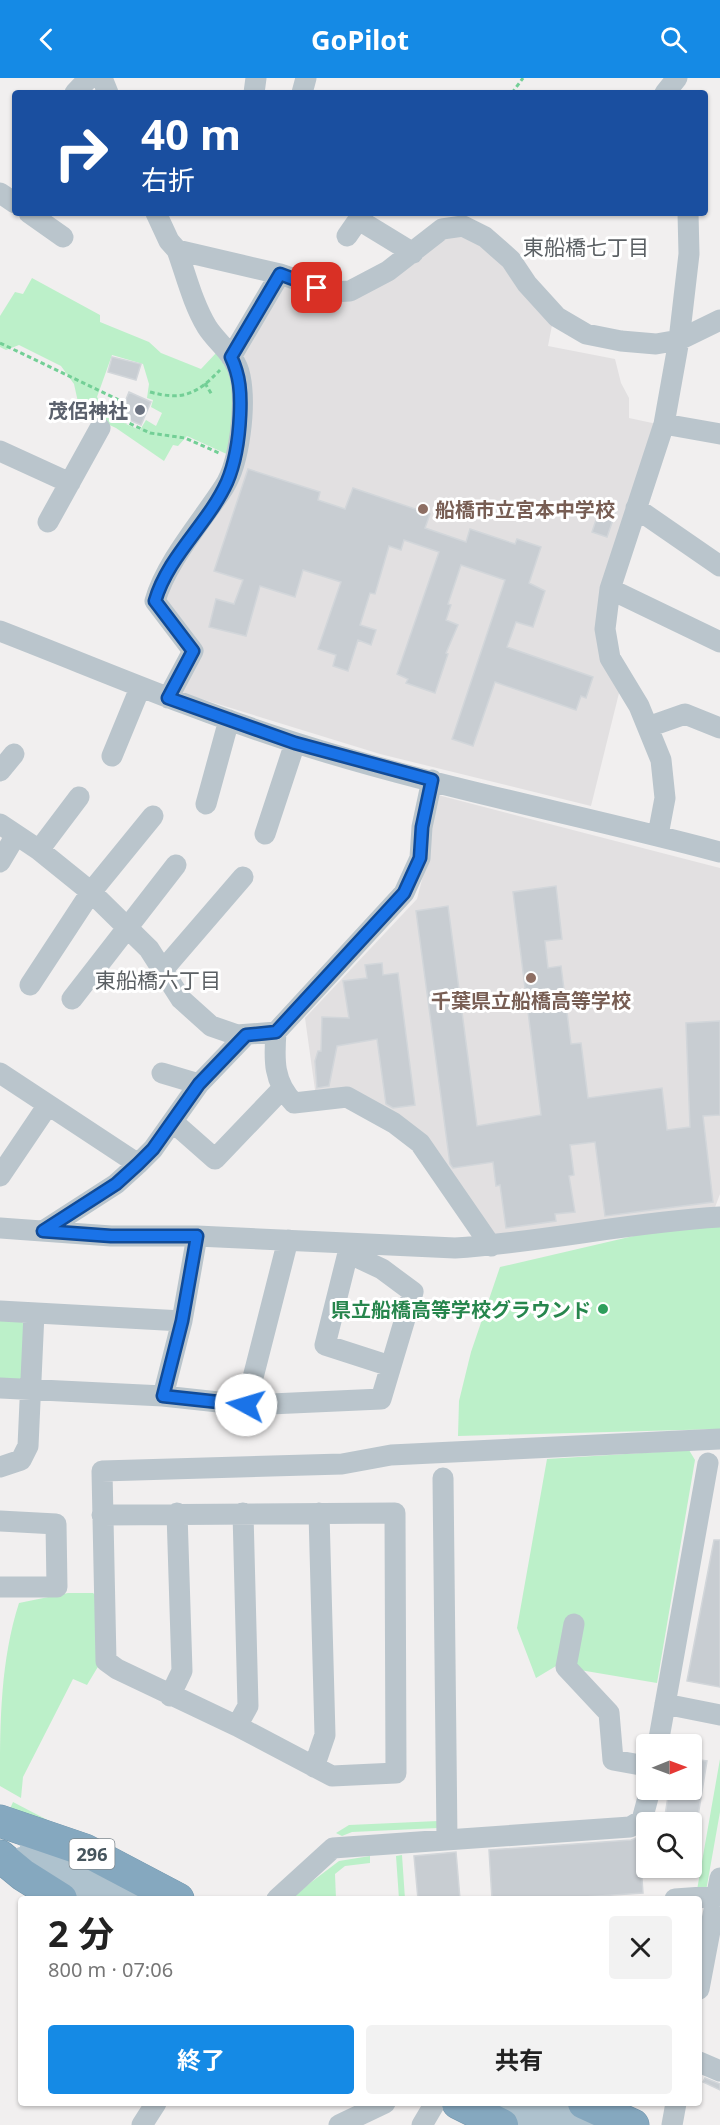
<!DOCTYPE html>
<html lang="ja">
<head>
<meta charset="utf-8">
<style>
	body { margin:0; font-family:"Noto Sans","Noto Sans JP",sans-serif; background:#f2f2f2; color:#222; height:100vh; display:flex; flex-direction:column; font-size:22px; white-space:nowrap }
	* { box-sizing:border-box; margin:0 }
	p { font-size:20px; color:#767676 }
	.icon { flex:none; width:33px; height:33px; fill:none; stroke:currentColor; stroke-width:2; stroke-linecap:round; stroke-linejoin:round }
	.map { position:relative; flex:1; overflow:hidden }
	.drawer { position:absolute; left:18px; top:1818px; width:684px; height:210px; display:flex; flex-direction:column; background:#fff; border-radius:6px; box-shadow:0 2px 4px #0004 }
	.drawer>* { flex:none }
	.banner { position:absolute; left:12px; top:12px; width:696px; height:126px; border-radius:6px; box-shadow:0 2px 4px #0004; background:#1a4fa0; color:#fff; overflow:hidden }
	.needle { width:39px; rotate:89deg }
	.buttons { position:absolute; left:636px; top:1656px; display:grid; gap:12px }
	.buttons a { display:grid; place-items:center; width:66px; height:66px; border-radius:6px; background:#fff; box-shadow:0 2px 4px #0004; font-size:30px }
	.pin { position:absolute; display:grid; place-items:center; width:51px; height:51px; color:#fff; margin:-26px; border-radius:12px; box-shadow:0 3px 9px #0006 }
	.me { position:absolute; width:66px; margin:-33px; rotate:276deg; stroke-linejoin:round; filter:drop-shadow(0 0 4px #0008) }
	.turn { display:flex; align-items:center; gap:21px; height:126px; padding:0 30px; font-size:27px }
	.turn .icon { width:78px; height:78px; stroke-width:2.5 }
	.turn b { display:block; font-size:42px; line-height:51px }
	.round { display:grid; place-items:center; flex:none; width:63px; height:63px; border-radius:6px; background:#f2f2f2 }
	.summary { display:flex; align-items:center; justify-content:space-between; height:102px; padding:0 30px }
	h1 { font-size:36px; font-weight:700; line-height:45px }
	.primary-button { display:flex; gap:12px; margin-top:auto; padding:12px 30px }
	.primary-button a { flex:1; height:69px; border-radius:6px; background:#158ae5; color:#fff; font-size:24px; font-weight:700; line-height:69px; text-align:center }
	.primary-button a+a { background:#f2f2f2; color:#222 }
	header { display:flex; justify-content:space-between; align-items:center; height:78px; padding:0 30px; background:#158ae5; color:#fff; font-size:27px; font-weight:700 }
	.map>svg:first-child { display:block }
	.education { fill:#e2e0e1 }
	.green { fill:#bcf0c9; fill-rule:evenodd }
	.building { fill:#c8cdd2; stroke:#d2d6da; stroke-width:1.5 }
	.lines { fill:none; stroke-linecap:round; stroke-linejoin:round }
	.highway-casing { stroke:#7094ab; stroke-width:33 }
	.path { stroke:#73cf96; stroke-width:3; stroke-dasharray:4.5 3; stroke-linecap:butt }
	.minor { stroke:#bac5cc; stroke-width:21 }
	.major { stroke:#aec2ce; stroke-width:27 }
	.highway { stroke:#85a8bf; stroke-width:32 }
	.route-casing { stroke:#114b97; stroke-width:15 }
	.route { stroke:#1a73e8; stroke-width:10 }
	.worship-dot { fill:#6b7280; stroke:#fff; stroke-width:2 }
	.education-dot { fill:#8d6e63; stroke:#fff; stroke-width:2 }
	.leisure-dot { fill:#2e9e5b; stroke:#fff; stroke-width:2 }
	.labels { text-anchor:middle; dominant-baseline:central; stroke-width:6; stroke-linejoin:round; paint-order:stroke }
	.shield { fill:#fff; stroke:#7e888e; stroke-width:1.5 }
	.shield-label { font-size:18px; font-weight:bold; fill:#46555d }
	.worship-label { font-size:20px; font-weight:bold; fill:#5b616d; stroke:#fff; text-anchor:end }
	.education-label { font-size:20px; font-weight:bold; fill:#785e54; stroke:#fff; text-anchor:start }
	.leisure-label { font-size:20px; font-weight:bold; fill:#27864d; stroke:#fff; text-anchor:end }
	.neighbourhood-label { font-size:21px; fill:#5b6064; stroke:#fff }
</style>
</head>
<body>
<header><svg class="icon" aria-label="back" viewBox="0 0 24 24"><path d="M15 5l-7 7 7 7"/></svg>GoPilot<svg class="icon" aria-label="search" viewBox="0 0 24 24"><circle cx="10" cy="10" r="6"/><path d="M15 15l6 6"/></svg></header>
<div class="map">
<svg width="720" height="2047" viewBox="0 0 720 2047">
	<rect width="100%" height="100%" fill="#f1efef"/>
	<path class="education" d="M454 155 482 164 553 242 548 268 615 281 621 305 629 320V340L657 346 606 510 621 607 591 728 380 676 179 614 200 579 163 515 231 408 238 278 284 204 330 219Z
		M434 716 720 790V1116L714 1132 493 1157 400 1043 316 1019 305 940 417 821 428 778Z"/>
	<path class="green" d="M32 200 100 237V244L149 264 161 275 201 291 217 274 234 299 231 378 187 358 178 368 173 367 164 383 116 350 80 333 74 306 61 288 19 267 6 272 0 269V238L15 214 23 216ZM112 277 143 286 149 306 147 320 153 322 151 329 162 335 156 348 146 342 140 352C119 343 110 340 97 319Z
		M720 1144V1351L458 1358 459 1323 471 1274 500 1189 685 1146Z
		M0 1241 20 1242 25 1247 24 1303 0 1305Z
		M689 1372 695 1382 657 1605 556 1588 536 1600 517 1550 547 1381Z
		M68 1515H93L99 1520V1587L87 1607 73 1601 23 1699 21 1720 0 1708C0 1647 0 1584 19 1525Z
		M720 1681V1734L706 1813 697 1812Z
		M13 1724 57 1747 9 1733Z
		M438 1743V1750L352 1754 342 1758 336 1755 349 1747Z
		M402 1777 405 1821H399L396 1778Z
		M370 1778V1785L345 1788 335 1796 336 1821H289L339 1783Z"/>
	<path class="building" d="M112 279 141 286 136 302 108 294Z
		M129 314 151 324 141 347 125 340 128 333 122 331Z
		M248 391 320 414 318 422 345 431 353 410 430 436 425 450 466 464 470 451 515 466 517 461 541 469 529 505 545 513 533 549 516 544 507 569 593 599 586 620 581 618 576 632 495 604 473 668 452 661 505 502 461 487 448 526 451 527 446 542 458 547 446 575 448 576 435 615 406 605 408 601 397 596 439 474 404 462 401 472 389 468 375 516 370 515 360 547 376 552 371 567 358 562 348 593 333 588 336 577 318 571 341 504 303 492 295 519 260 508 246 558 209 549 216 521 234 526 243 502 214 493Z
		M601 427 616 433 607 459 592 454Z
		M556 808 562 861 545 863 548 890 561 888 571 966 581 965 588 1020 662 1010 667 1052 690 1049 686 945 720 943V1037L703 1038 713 1124 605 1138 595 1064 570 1067 574 1097 569 1098 575 1134 555 1136 556 1143 506 1150 500 1107 496 1108 493 1084 453 1090 450 1086 416 833 448 828 477 1048 541 1037 513 814Z
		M382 885 383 897 398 895 415 1027 393 1030 386 1026 377 961 337 968 329 1008 317 1010 315 983 318 973H321L322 939 349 940 343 903 367 900 365 887Z
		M714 1462H720V1609L687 1603Z
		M692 1681 707 1683 697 1744H664L669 1712H692Z
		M639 1759 643 1815 553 1821H492L489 1772 631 1762Z
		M456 1774 460 1821H418L414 1778Z
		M705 2000 720 2006V2012L703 2004Z"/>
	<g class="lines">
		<defs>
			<path id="highway" d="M0 1743 85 1772 178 1821
				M0 1778 23 1797 61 1821
				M458 2025 502 2047
				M584 2025 633 2047"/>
		</defs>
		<use href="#highway" class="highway-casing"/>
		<path class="path" d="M512 15 523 0
			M0 265 119 322
			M205 305 212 317
			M150 314C183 323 197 316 220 292
			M116 339 150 355 185 360 219 375"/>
		<path class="minor" d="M102 0 108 15
			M75 15 89 0
			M254 15 256 0
			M302 15 306 0
			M665 15 677 0
			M0 115 15 125
			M29 135 63 159
			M156 135 169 163 177 172C186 197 193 226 207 249 217 265 236 277 240 298 246 327 240 384 224 409 202 443 166 484 155 523L193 573 168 620
			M359 142 413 175
			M347 158 363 135
			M177 172 280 196 332 214 350 213 388 193 442 151 463 148 485 159 511 182 527 206 557 239 586 256 621 263 656 266 679 262 720 242
			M231 279 280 196
			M664 346 720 356
			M0 373 70 405
			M636 430 720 488
			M48 444 100 350
			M610 511 720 564
			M0 553C98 591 193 632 293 664 433 709 578 736 720 774
			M648 649 685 636 720 650
			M112 678 140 610
			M0 693 14 676
			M206 726 229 642
			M0 746 39 772 91 814 149 871 181 921 211 948 237 957 276 954 404 815 420 780 422 749 432 702
			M265 756 295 665
			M658 757 665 720 661 682 639 628 610 580 605 551 610 511 664 346 679 262 689 176 688 135
			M39 772 79 719
			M0 784 16 757
			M162 893 243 799
			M30 907 91 814 153 738
			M72 921 176 787
			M276 954C274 981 273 1004 294 1025L347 1019 394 1045 420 1065 491 1168
			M0 995 138 1086
			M162 995 199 1006
			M173 1044 215 1081 281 1012
			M0 1098 48 1027
			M0 1150 111 1158H197L455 1170C544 1164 631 1144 720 1139
			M43 1153 116 1106 138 1086 153 1071 199 1006 246 957
			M348 1175 325 1267 390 1288
			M0 1233 182 1243
			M0 1310 163 1318 246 1327 381 1321 413 1214 382 1191 348 1175 350 1167
			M163 1318 182 1243 197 1158
			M246 1327 288 1162
			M0 1389 21 1382 28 1368 34 1235
			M443 1400 447 1762
			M102 1437 395 1435 396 1695 332 1698 237 1648 117 1591 106 1583 102 1393 342 1386 391 1377 720 1361
			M0 1443 56 1446 57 1509H0
			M574 1546 566 1589 609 1635 613 1682 646 1688
			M170 1618 182 1593 177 1435
			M665 1626 720 1637
			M237 1648 248 1628 243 1435
			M658 1666 708 1385
			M314 1689 325 1657 319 1435
			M277 1821 333 1770 630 1749 642 1742 650 1712
			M675 1821 717 1818
			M699 1911 720 1800
			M699 1984 720 1993
			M142 2047 156 2025
			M339 2047 385 2025
			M422 2047 435 2025
			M672 2047 676 2025"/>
		<path class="major" d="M33 1765 141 1821
			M23 1782 99 1821
			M498 2025 543 2047
			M541 2025 588 2047"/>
		<use href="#highway" class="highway"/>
	</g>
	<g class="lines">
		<defs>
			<path id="route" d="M246 1327 163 1318 182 1243 197 1158H111L43 1153 116 1106 138 1086 153 1071 199 1006 246 957 276 954 404 815 420 780 422 749 432 702 295 665 168 620 193 573 155 523C168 478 208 446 227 404 236 383 239 360 240 337 241 315 240 298 231 279L280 196 317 210"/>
		</defs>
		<use href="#route" class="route-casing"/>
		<use href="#route" class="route"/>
	</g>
	<circle class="worship-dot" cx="140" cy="332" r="6"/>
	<g class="education-dot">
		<circle cx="423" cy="431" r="6"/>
		<circle cx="531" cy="900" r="6"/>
	</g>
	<circle class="leisure-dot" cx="603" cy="1231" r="6"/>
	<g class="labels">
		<rect class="shield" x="69.5" y="1761" width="45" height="30" rx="4.5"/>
		<g class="shield-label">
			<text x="92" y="1776">296</text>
		</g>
		<g class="worship-label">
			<text x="128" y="332">茂侶神社</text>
		</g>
		<g class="education-label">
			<text x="435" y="431">船橋市立宮本中学校</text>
			<text x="531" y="922" text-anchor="middle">千葉県立船橋高等学校</text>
		</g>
		<g class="leisure-label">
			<text x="591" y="1231">県立船橋高等学校グラウンド</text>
		</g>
		<g class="neighbourhood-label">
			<text x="586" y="169">東船橋七丁目</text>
			<text x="158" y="902">東船橋六丁目</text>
		</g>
	</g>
</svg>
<div class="buttons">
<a><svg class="needle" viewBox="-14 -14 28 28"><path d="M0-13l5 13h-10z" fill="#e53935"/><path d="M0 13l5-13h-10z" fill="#767676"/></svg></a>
<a><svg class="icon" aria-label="search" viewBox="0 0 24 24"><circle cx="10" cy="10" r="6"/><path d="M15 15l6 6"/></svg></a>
</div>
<div class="pin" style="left:317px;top:210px;background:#d93025"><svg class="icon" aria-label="arrive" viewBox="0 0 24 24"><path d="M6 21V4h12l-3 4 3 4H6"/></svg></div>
<svg class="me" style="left:246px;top:1327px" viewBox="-20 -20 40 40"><circle r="19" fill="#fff"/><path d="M0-13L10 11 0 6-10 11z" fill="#1a73e8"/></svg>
<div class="banner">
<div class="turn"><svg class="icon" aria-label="right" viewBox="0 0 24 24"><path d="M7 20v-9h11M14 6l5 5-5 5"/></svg><div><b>40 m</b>右折</div></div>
</div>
<section class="drawer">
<div class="summary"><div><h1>2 分</h1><p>800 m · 07:06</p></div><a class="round"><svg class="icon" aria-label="close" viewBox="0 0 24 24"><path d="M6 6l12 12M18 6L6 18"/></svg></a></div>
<div class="primary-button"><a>終了</a><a>共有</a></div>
</section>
</div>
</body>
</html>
